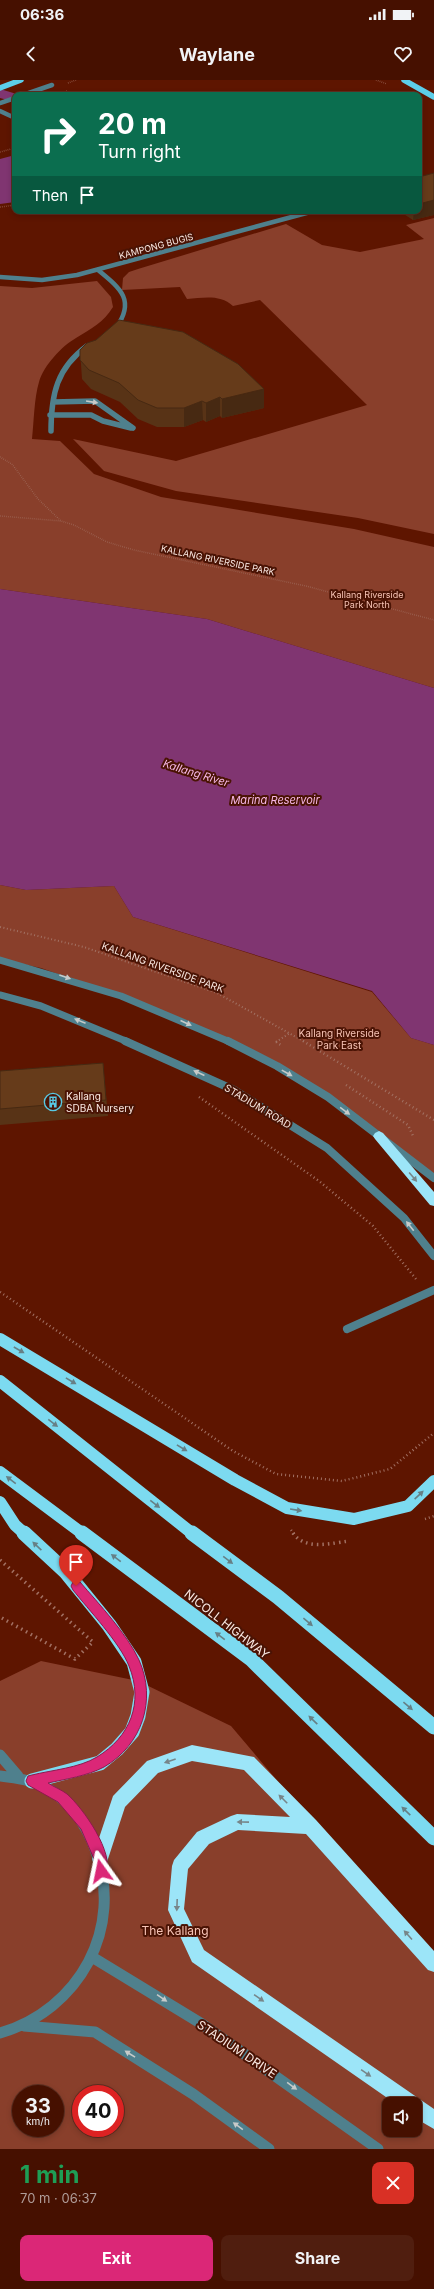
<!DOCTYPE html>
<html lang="en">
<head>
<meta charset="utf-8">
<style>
	body { margin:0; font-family:Inter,sans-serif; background:#501e0f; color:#f1f3f6; height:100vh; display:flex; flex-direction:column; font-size:15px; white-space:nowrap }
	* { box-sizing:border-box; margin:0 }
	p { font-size:13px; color:#b09d99 }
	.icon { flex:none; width:22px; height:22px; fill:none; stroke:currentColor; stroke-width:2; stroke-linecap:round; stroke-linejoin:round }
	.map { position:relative; height:2069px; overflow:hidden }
	.side { display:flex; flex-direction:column; background:#461000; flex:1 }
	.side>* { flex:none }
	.hud { position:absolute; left:12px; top:12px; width:410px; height:122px; border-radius:8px; box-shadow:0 2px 6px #0003,0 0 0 1px #5e3022; background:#0b6e4f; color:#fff; overflow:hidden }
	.controls { position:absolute; left:382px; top:2017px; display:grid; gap:8px }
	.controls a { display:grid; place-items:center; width:40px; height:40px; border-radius:8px; background:#461000; box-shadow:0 2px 6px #0003,0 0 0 1px #5e3022; font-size:20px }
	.speed { position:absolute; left:12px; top:2005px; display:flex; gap:8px; font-size:20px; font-weight:700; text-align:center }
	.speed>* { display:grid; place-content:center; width:52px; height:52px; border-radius:50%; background:#461000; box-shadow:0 2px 6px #0003,0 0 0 1px #5e3022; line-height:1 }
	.speed small { font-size:10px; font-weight:400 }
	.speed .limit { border:6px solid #d22; background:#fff; color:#111 }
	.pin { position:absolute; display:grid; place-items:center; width:34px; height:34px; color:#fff; margin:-41px -17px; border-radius:50% 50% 50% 0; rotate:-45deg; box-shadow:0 0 4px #0007 }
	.pin .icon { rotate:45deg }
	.me { position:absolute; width:44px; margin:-22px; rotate:348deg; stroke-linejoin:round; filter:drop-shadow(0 0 3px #0008) }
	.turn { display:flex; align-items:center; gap:14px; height:84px; padding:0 20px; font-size:18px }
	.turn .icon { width:52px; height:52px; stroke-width:2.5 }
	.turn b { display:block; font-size:28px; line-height:34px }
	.then { display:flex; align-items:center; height:38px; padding:0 20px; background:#0003; gap:8px; font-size:15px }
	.round { display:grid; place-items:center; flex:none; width:42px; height:42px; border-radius:8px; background:#501e0f }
	.summary { display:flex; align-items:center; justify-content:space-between; height:68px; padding:0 20px }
	h1 { font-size:24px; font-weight:700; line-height:30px; color:#1e9e55 }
	.cta { display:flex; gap:8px; margin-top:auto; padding:8px 20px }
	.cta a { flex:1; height:46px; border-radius:8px; background:#db2777; color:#fff; font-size:16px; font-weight:700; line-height:46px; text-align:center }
	.cta a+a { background:#501e0f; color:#f1f3f6 }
	.status { display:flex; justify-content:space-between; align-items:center; height:28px; padding:0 20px; background:#461000; direction:ltr }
	.status svg { height:11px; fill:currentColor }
	header { display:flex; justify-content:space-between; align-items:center; height:52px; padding:0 20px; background:#461000; font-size:18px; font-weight:700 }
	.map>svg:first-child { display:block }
	.green { fill:#893f2b; fill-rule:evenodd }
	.water { fill:#803571 }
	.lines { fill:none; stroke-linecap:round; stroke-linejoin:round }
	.canal { fill:#803571; fill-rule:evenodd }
	.path-far3 { stroke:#a27163; stroke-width:1.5; stroke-dasharray:0.5 1.5; stroke-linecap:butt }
	.path-far2 { stroke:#a27163; stroke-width:2; stroke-dasharray:1 2.5; stroke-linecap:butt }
	.path-far1 { stroke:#a27163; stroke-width:2.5; stroke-dasharray:1 3; stroke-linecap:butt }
	.path { stroke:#a27163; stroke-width:3.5; stroke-dasharray:1.5 4; stroke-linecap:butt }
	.service-far2 { stroke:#4f808d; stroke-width:4.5 }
	.service-far1 { stroke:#4f808d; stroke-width:5.5 }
	.service { stroke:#4f808d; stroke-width:8 }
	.pedestrian { stroke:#4f808d; stroke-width:4.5 }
	.minor { stroke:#4f808d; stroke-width:4.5 }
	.tertiary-far2 { stroke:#4f808d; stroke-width:7 }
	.tertiary-far1 { stroke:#4f808d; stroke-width:8 }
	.tertiary { stroke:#4f808d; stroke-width:11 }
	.primary { stroke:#5dcee9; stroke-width:5.5 }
	.trunk-far1 { stroke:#7cdaf0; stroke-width:12 }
	.trunk { stroke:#7cdaf0; stroke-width:15 }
	.motorway { fill:#9ce5f8; fill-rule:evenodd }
	.wall { fill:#583316 }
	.shaded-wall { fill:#472912 }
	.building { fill:#663b1a; stroke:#472912 }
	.oneway { fill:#c7cac9 }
	.oneway2 { fill:#77868a }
	.oneway3 { fill:#668086 }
	.route { fill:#db2777; stroke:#8e194d }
	.labels { text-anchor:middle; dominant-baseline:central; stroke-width:4; stroke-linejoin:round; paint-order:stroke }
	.far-street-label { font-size:9px; fill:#fbe9e3; stroke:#4a1304 }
	.far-park-label { font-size:9px; fill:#f8c4b6; stroke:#4a1304 }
	.street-label { font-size:10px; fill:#fbe9e3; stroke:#4a1304 }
	.park-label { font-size:10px; fill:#f8c4b6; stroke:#4a1304 }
	.poi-label { font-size:10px; fill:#fbe9e3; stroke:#4a1304; text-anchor:start }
	.water-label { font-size:11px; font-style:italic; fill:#f7b8e7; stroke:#4a1304 }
	.near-street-label { font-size:12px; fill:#fbe9e3; stroke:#4a1304 }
	.near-park-label { font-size:12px; fill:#f8c4b6; stroke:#4a1304 }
</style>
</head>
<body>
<div class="status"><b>06:36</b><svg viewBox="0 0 49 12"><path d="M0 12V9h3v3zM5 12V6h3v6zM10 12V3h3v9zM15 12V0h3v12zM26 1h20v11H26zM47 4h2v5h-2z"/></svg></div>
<header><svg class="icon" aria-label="back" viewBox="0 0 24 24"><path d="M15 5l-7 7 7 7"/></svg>Waylane<svg class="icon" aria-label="heart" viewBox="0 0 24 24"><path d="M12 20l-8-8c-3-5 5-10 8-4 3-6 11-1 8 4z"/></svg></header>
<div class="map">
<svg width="434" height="2069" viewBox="0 0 434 2069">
	<rect width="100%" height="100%" fill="#5e1500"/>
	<path class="green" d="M434 138V454L358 438 176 411 104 391 73 359 176 381 367 325 260 220 233 226C220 214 203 218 187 219L180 207 122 210 123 198 129 192 138 189 286 144 322 165 360 172 424 159 406 145Z
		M97 201 111 217 113 227C103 243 92 248 76 258 62 266 44 285 39 302 34 319 34 341 32 359L60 361 94 394 161 417 354 449 434 467V608L207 539 0 509V206L32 208Z
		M0 805 26 810 114 806 133 837 372 912 411 958 434 965V1098L314 1008 261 979 146 925 41 888 0 879Z
		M41 1581 138 1601 231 1646 434 1886V2069H0V1601ZM21 2014H55V2048H21ZM81 2014H115V2048H81ZM389 2024H415V2050H389Z"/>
	<path class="water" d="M15 75V122L0 124V79Z
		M0 509 207 539 434 608V965L411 958 372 911 133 837 114 806 26 810 0 805Z"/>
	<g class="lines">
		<path class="canal" d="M0 9 20 15H15V22L0 18Z"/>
		<path class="path-far3" d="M376 0 387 4
			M68 3 76 0
			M66 11 77 15
			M0 72 15 68
			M0 127 15 125
			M0 377 12 384 38 419 61 441
			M0 436 61 441 74 445 107 462 134 470 306 506 434 540"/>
		<path class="path-far2" d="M0 847 84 867 217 913 305 962
			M276 962 290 953"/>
		<path class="path-far1" d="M303 961 434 1040
			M276 962 281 965
			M276 962 278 961
			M346 1005 408 1045 414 1058
			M199 1017 319 1101 373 1146 416 1199
			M0 1212 233 1371 276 1394 342 1401 390 1389 434 1353
			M425 1439 434 1436
			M291 1450 294 1454"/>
		<path class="path" d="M293 1453C305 1471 332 1463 349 1461
			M0 1480 93 1562 75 1579 0 1537"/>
		<path class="service-far2" d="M98 190C120 208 136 220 116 248"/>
		<path class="service-far1" d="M53 322 95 321 133 348
			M50 335H91L103 341 131 348
			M51 351C51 314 57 288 87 266"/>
		<path class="service" d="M347 1249 434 1210"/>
		<path class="pedestrian" d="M23 15 52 5
			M0 23 15 18
			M0 31 15 38"/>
		<path class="minor" d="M0 197 42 200 77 195 314 131"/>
		<path class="tertiary-far2" d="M0 880 121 916 230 962
			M0 915 41 926 128 962"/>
		<path class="tertiary-far1" d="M125 961 234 1010 327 1068 404 1138 434 1176
			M228 961 277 986 328 1017 434 1098"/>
		<path class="tertiary" d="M0 1675 18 1696
			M0 1696C16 1698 32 1700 47 1708 70 1722 86 1744 95 1769 125 1848 79 1930 0 1953
			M92 1877 202 1944 378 2069
			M24 1946 95 1952 193 2014 269 2069"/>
		<path class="primary" d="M404 0 434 17
			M0 8 21 0"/>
		<path class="trunk-far1" d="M0 1259 235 1400 287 1428 354 1439 408 1426 434 1401
			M0 1301 193 1454
			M0 1392 83 1454
			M0 1422 15 1445 25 1454"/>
		<path class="trunk" d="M24 1453 66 1492 109 1545 134 1582 142 1612 138 1636 132 1652 117 1669 100 1683 32 1701
			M82 1453 251 1579 434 1758
			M192 1453 278 1517 434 1647"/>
		<path class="motorway" d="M379 1051 383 1053 434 1112V1126L430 1125 375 1059 373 1056 375 1053Z
			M192 1665 254 1677 316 1740 434 1871V1892L428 1890 306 1754 238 1750 209 1764 188 1789 184 1829 204 1870 434 2029V2049L415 2038V2024H396L192 1882 168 1830 172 1786 174 1780 197 1752 231 1736 237 1734 290 1737 244 1690 192 1681 158 1693 125 1727 106 1785 100 1787 94 1785 92 1779 113 1716 147 1681Z"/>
	</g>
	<path class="wall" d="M434 93V135L413 140 399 131H419Z
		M80 270 264 328 222 338 220 336 206 342 203 340 184 347H157L138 339 120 322 91 309 82 299Z
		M103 983 108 1036 0 1045V991Z"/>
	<path class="shaded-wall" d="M434 120V135L413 140 414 131H419V124Z
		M264 309V328L222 338V319Z
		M220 317V336L206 342V323Z
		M202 321 203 340 184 347V328Z"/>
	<path class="building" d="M434 93V120L419 124V97Z
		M119 240 183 252 238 284 264 309 222 319 220 317 206 323 202 321 184 328H157L138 320 119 303 89 290 80 280V270L87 263 96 260Z
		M103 983 106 1020 0 1029V991Z"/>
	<defs><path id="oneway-solid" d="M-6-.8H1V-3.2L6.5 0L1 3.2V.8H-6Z"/></defs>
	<g class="oneway">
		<use href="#oneway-solid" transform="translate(92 322) rotate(9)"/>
		<use href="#oneway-solid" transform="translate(65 897) rotate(19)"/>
		<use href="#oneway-solid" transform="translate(80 941) rotate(-158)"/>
		<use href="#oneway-solid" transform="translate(186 943) rotate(24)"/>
		<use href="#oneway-solid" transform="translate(199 993) rotate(-155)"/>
		<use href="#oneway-solid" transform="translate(287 993) rotate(29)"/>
		<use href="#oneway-solid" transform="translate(345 1031) rotate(36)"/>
		<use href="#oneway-solid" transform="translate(410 1146) rotate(-128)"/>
		<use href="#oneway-solid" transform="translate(162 1918) rotate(34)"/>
		<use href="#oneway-solid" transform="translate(130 1974) rotate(-148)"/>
		<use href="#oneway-solid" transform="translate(292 2006) rotate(36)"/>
		<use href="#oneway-solid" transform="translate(238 2046) rotate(-144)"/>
	</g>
	<g class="oneway2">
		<use href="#oneway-solid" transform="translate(413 1097) rotate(50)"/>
		<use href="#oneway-solid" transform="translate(170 1681) rotate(161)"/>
		<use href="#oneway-solid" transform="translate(283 1719) rotate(-135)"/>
		<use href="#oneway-solid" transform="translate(243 1742) rotate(-179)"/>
		<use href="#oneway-solid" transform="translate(177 1825) rotate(92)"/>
		<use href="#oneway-solid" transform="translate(408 1855) rotate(-132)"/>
		<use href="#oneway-solid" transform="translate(259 1918) rotate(35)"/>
		<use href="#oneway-solid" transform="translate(366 1993) rotate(35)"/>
	</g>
	<g class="oneway3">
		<use href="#oneway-solid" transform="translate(19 1270) rotate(30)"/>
		<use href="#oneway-solid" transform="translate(71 1301) rotate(31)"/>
		<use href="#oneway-solid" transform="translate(53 1343) rotate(38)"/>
		<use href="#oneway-solid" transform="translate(182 1368) rotate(31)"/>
		<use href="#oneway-solid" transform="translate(11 1400) rotate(-143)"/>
		<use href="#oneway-solid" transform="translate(419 1415) rotate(-43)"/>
		<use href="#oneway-solid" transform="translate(155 1424) rotate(38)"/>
		<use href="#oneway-solid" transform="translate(296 1430) rotate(9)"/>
		<use href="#oneway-solid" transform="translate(37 1466) rotate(-137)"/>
		<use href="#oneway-solid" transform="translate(116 1478) rotate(-143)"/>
		<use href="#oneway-solid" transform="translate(228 1480) rotate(37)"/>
		<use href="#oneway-solid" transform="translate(308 1542) rotate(40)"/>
		<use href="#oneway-solid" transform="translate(220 1556) rotate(-143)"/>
		<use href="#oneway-solid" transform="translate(408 1626) rotate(40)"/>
		<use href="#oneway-solid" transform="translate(313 1640) rotate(-136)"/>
		<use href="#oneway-solid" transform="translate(406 1731) rotate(-136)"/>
	</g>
	<path class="route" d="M76 1501 80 1502C99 1524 127 1554 139 1580 157 1620 142 1665 104 1687 87 1696 66 1699 48 1703 54 1707 62 1710 67 1714 83 1728 115 1773 106 1795L101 1797 97 1795 94 1779 81 1749 58 1722 28 1705 26 1701 28 1696 32 1695C52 1690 79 1688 97 1677 130 1657 144 1623 129 1586 120 1563 88 1529 73 1510L71 1506 73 1502Z"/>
	<defs>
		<symbol id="building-ring" viewBox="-11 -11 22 22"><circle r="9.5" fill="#4a1304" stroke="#58c9e3" stroke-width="1.5"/><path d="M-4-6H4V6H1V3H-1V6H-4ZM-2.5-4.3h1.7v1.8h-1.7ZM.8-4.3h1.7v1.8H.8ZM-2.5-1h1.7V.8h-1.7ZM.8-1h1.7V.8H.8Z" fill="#58c9e3"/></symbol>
	</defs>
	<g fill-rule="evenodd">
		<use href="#building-ring" x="43" y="1012" width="20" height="20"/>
	</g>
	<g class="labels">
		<g class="far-street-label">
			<text transform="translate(156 166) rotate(-15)">KAMPONG BUGIS</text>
			<text transform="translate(218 480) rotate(12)">KALLANG RIVERSIDE PARK</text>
		</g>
		<g class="far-park-label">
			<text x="367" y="514">Kallang Riverside<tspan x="367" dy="10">Park North</tspan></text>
		</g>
		<g class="street-label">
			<text transform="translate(163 887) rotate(20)">KALLANG RIVERSIDE PARK</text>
			<text transform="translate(258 1026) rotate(31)">STADIUM ROAD</text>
		</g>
		<g class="park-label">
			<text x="339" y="953">Kallang Riverside<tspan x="339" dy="12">Park East</tspan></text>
		</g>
		<g class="poi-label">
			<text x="66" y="1016">Kallang<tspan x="66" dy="12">SDBA Nursery</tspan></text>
		</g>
		<g class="water-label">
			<text transform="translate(196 693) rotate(17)">Kallang River</text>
			<text x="275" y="720">Marina Reservoir</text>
		</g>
		<g class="near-street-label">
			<text transform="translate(227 1544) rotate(38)">NICOLL HIGHWAY</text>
			<text transform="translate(237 1969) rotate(34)">STADIUM DRIVE</text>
		</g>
		<g class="near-park-label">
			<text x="175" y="1850">The Kallang</text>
		</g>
	</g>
</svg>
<div class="controls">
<a><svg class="icon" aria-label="sound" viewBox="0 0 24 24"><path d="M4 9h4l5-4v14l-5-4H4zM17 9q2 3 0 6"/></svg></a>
</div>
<div class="speed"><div>33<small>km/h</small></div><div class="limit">40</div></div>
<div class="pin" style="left:76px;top:1506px;background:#d93025"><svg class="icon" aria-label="arrive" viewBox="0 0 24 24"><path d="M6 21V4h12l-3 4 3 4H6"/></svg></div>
<svg class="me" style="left:101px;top:1791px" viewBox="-20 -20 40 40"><path d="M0-17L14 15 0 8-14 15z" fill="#db2777" stroke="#fff" stroke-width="4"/></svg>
<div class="hud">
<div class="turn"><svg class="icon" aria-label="right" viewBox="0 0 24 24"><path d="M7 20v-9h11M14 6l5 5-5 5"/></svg><div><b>20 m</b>Turn right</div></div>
<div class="then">Then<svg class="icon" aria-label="arrive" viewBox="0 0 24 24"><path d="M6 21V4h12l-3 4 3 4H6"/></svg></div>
</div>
</div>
<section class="side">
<div class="summary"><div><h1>1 min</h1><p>70 m · 06:37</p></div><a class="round" style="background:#d93025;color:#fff"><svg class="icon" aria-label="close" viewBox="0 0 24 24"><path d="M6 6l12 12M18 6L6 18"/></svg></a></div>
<div class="cta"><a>Exit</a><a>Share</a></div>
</section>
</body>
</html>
